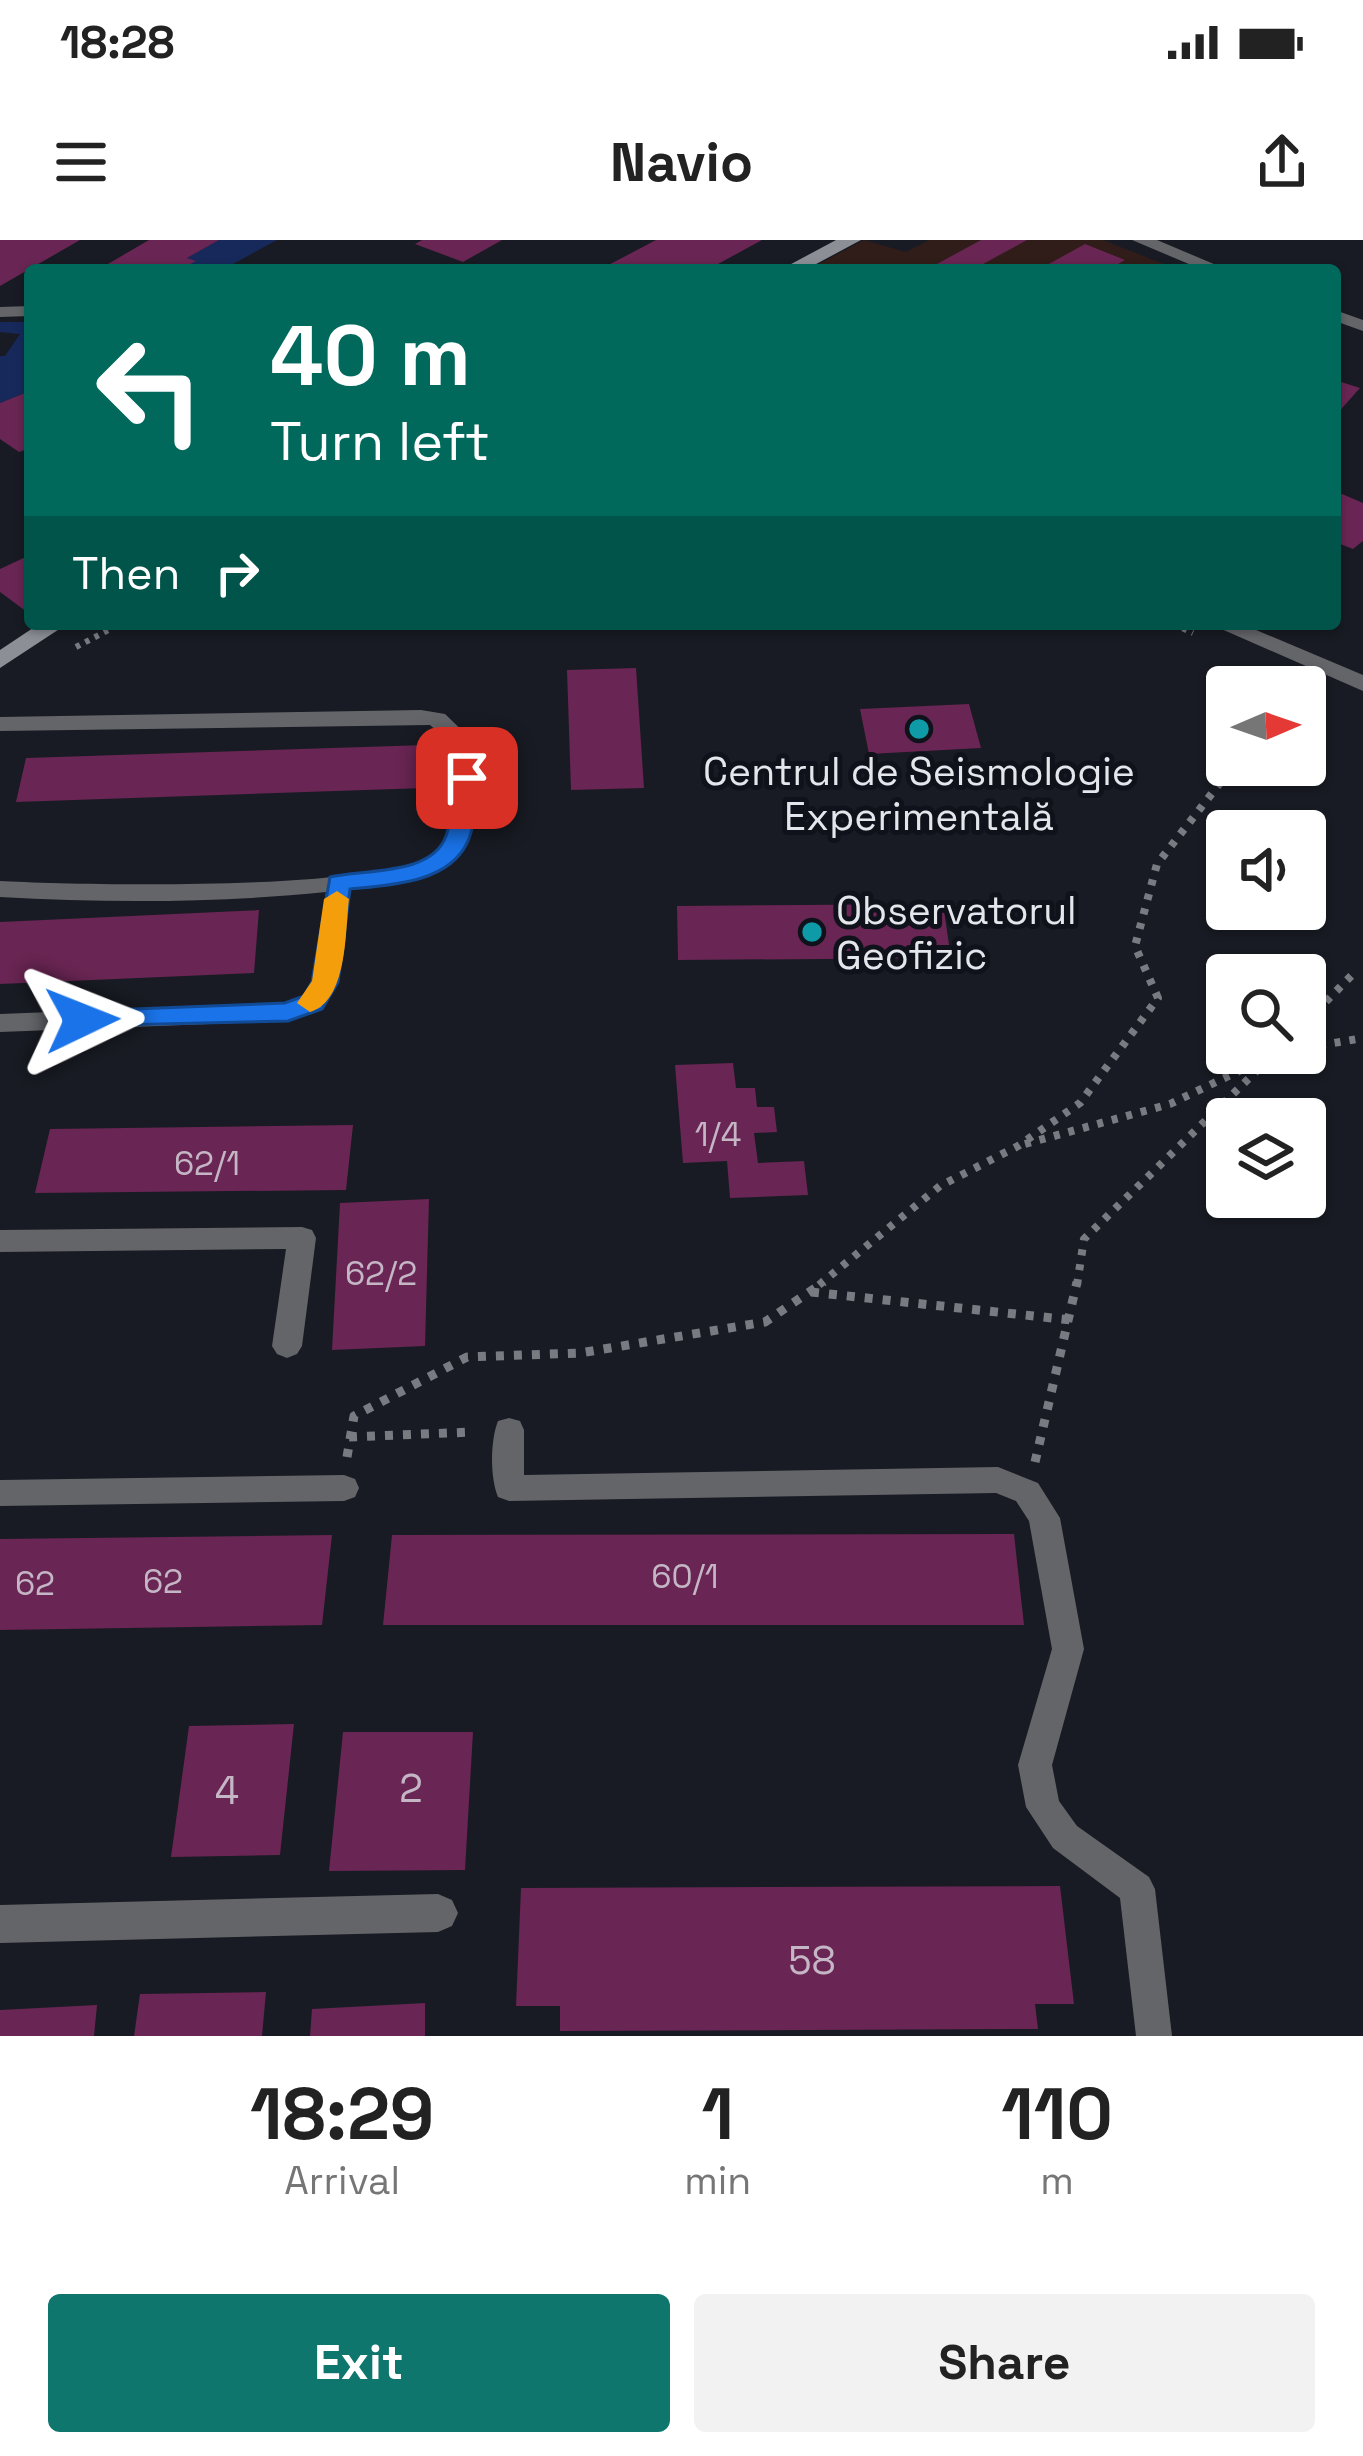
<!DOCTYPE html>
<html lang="en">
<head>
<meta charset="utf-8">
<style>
	body { margin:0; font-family:"Space Grotesk",sans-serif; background:#f2f2f2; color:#222; height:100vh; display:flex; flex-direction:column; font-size:45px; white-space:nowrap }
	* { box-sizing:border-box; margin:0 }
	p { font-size:39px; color:#767676 }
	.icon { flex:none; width:66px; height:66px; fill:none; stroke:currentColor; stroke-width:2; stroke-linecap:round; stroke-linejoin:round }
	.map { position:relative; height:1796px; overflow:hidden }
	.side { display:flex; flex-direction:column; background:#fff; flex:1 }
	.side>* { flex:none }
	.hud { position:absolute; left:24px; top:24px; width:1317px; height:366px; border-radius:12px; box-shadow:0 3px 9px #0004; background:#00695c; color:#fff; overflow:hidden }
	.needle { width:78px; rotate:88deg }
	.controls { position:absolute; left:1206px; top:426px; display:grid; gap:24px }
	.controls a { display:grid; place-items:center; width:120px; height:120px; border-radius:12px; background:#fff; box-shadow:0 3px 9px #0004; font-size:60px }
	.pin { position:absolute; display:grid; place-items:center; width:102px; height:102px; color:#fff; margin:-51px; border-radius:24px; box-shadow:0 6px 18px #0006 }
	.me { position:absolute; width:132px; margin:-66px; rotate:88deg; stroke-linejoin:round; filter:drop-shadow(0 0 9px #0008) }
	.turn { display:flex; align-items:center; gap:42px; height:252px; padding:0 48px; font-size:54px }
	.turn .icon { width:156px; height:156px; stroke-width:2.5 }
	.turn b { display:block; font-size:84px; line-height:102px }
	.then { display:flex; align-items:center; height:114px; padding:0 48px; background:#0003; gap:24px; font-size:45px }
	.eta { display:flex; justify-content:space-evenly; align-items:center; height:204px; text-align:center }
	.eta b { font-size:72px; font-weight:700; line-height:84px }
	.action { display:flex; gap:24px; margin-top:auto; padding:24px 48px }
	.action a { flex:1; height:138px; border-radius:12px; background:#0f766e; color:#fff; font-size:48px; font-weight:700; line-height:138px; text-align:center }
	.action a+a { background:#f2f2f2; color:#222 }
	.status { display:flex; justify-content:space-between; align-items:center; height:84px; padding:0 60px; background:#fff; direction:ltr }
	.status svg { height:33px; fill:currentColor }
	header { display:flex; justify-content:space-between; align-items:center; height:156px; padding:0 48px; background:#fff; font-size:54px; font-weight:700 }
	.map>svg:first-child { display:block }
	.industrial { fill:#301d1a }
	.green { fill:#17295b }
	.building { fill:#692553 }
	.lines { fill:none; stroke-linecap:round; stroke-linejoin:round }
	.path-far2 { stroke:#797b82; stroke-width:6; stroke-dasharray:4.5 6; stroke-linecap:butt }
	.path-far1 { stroke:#797b82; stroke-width:8; stroke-dasharray:6 9; stroke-linecap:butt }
	.path { stroke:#797b82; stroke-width:9; stroke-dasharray:8 10; stroke-linecap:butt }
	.lane { fill:#646569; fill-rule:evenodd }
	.street { fill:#646569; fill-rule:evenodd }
	.secondary { fill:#8d8f97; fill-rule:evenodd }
	.route { fill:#1a73e8; stroke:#114b97; stroke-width:3 }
	.slow { fill:#f59e0b }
	.culture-dot { fill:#0f9aa8; stroke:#0f121a; stroke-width:4.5 }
	.labels { text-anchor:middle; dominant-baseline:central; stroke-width:10; stroke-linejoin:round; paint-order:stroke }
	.number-label { font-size:33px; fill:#c5b6c6 }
	.poi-label { font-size:39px; fill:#e4e6ec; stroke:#0f121a }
	.near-number-label { font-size:39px; fill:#c5b6c6 }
</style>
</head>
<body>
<div class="status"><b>18:28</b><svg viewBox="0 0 49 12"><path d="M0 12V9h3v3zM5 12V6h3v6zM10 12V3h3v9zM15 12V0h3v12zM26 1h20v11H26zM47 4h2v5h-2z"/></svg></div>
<header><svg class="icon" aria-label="menu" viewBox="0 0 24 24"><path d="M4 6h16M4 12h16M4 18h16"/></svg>Navio<svg class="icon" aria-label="share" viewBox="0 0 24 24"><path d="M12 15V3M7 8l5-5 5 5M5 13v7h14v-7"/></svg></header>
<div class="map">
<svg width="1363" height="1796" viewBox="0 0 1363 1796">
	<rect width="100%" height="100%" fill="#181b23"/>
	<path class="industrial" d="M864 0 906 12 929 0H1103L1179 30H808Z"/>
	<path class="green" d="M219 0H277L222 30H179L195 21 187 18Z
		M0 82H30V151L0 163V116H5L20 94 0 92Z"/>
	<path class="building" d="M0 0H80L0 46Z
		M149 0H219L187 18 196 21 179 30 101 28Z
		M422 0H502L463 22 415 4Z
		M656 0H762L707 30H599Z
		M981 0H1027L972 30H926Z
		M1085 4 1125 20 1108 30H1038Z
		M1335 140 1360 148 1335 176Z
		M30 151V208L19 212 0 199V163Z
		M1335 251 1363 263V301L1353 309 1335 302Z
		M30 315V371L27 372 0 352V329Z
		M636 428 644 548 571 550 567 430Z
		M969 464 981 508 869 514 860 469Z
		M426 505 425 548 16 562 26 518Z
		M943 664 951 718 678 720 677 666Z
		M259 670 254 733 0 744V682Z
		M733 823 736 848H755L757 867H774L777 892 754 893 758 923 804 921 808 955 730 958 727 921 683 923 675 825Z
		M353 885 346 950 35 953 50 889Z
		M429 959 425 1106 332 1110 340 963Z
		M1014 1294 1024 1385H383L392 1295Z
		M332 1295 322 1385 0 1390V1299Z
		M294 1484 280 1615 171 1617 189 1486Z
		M343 1492H473L465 1630 329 1631Z
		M1060 1646 1074 1764H1035L1038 1789 560 1791V1766H516L521 1648Z
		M266 1752 262 1796H134L140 1754Z
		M425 1763V1796H310L312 1769Z
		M97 1765 94 1796H0V1770Z"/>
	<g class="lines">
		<path class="path-far2" d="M1173 384 1193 393
			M76 407 120 384"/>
		<path class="path-far1" d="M1305 783 1353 734
			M1305 808 1363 798
			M1025 904 1170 864 1264 819
			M819 1045 940 946 1018 906 1080 863 1158 758 1135 706 1157 624 1234 525
			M1077 1045 1084 999 1275 813"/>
		<path class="path" d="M811 1052 1071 1080
			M349 1197 473 1192
			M347 1217 354 1176 467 1117 580 1113 765 1082 824 1042
			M1035 1222 1077 1042"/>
		<path class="lane" d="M1132 0H1157L1228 30H1203Z
			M30 66V76L0 77V67Z
			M1335 70 1363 80V91L1335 81Z
			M421 470 445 474 474 502C487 615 460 638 350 650 342 708 353 762 288 781L0 792V774L285 763 304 756 312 743 326 652C218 663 108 663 0 657V641C73 645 390 653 438 611 463 590 455 533 452 504L430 485 0 491V477Z
			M302 987 312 990 316 998 302 1106 297 1114 287 1118 277 1114 272 1106 286 1009 0 1012V990Z
			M509 1178 520 1181 524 1190V1235L998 1227 1038 1243 1060 1278 1084 1409 1052 1525 1059 1561 1077 1586 1149 1637 1155 1649 1172 1796H1136L1120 1658 1053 1608 1026 1567 1018 1525 1052 1409 1029 1281 1016 1261 996 1253 509 1261 498 1257C490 1238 490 1201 498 1181Z
			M344 1235 355 1239 359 1248 355 1257 344 1261 0 1266V1240Z"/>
		<path class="street" d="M1210 384H1242L1363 435V451Z
			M438 1654 452 1660 458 1673 452 1686 438 1692 0 1703V1665Z"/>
		<path class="secondary" d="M836 0H861L805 30H780Z
			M39 384H67L0 428V410Z"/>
	</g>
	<path class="route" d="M467 531 479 538C476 558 476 585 467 603 448 643 390 645 350 649L338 742 322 769 288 781 73 786 69 780 73 774 82 771 285 763 304 756 312 742 330 637C363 629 432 636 446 596 452 578 453 557 456 538Z"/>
	<path class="slow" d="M337 651 349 659C345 691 348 761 310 772L297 763 312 741 324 659Z"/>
	<g class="culture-dot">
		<circle cx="919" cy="489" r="12"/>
		<circle cx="812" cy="692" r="12"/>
	</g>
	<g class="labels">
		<g class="number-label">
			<text x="718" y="895">1/4</text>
			<text x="207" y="924">62/1</text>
			<text x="381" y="1034">62/2</text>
			<text x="685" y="1337">60/1</text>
			<text x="163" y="1342">62</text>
			<text x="35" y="1344">62</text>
		</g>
		<g class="poi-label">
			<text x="919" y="531">Centrul de Seismologie<tspan x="919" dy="45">Experimentală</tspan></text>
			<text x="836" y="670" text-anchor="start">Observatorul<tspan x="836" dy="45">Geofizic</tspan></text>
		</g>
		<g class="near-number-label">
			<text x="411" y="1548">2</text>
			<text x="227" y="1550">4</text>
			<text x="812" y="1720">58</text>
		</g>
	</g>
</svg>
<div class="controls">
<a><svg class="needle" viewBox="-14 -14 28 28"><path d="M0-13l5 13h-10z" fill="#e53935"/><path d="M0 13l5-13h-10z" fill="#767676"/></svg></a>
<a><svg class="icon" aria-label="sound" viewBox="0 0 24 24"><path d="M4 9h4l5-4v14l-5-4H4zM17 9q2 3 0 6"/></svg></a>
<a><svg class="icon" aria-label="search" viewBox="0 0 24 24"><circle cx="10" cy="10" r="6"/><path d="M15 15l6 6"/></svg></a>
<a><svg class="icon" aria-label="layers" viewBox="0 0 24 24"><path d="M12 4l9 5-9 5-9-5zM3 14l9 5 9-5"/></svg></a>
</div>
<div class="pin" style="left:467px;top:538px;background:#d93025"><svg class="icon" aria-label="arrive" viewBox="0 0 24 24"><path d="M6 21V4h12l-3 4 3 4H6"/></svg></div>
<svg class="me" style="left:82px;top:780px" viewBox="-20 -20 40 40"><path d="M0-17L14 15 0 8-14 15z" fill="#1a73e8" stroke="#fff" stroke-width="4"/></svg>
<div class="hud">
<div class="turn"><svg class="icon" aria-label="left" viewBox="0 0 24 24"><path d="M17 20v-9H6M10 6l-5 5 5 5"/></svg><div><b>40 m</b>Turn left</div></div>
<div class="then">Then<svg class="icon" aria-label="right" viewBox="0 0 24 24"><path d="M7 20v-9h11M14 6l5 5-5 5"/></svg></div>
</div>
</div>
<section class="side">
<div class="eta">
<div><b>18:29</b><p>Arrival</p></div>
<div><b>1</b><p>min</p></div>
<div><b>110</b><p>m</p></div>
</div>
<div class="action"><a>Exit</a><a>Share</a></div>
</section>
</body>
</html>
